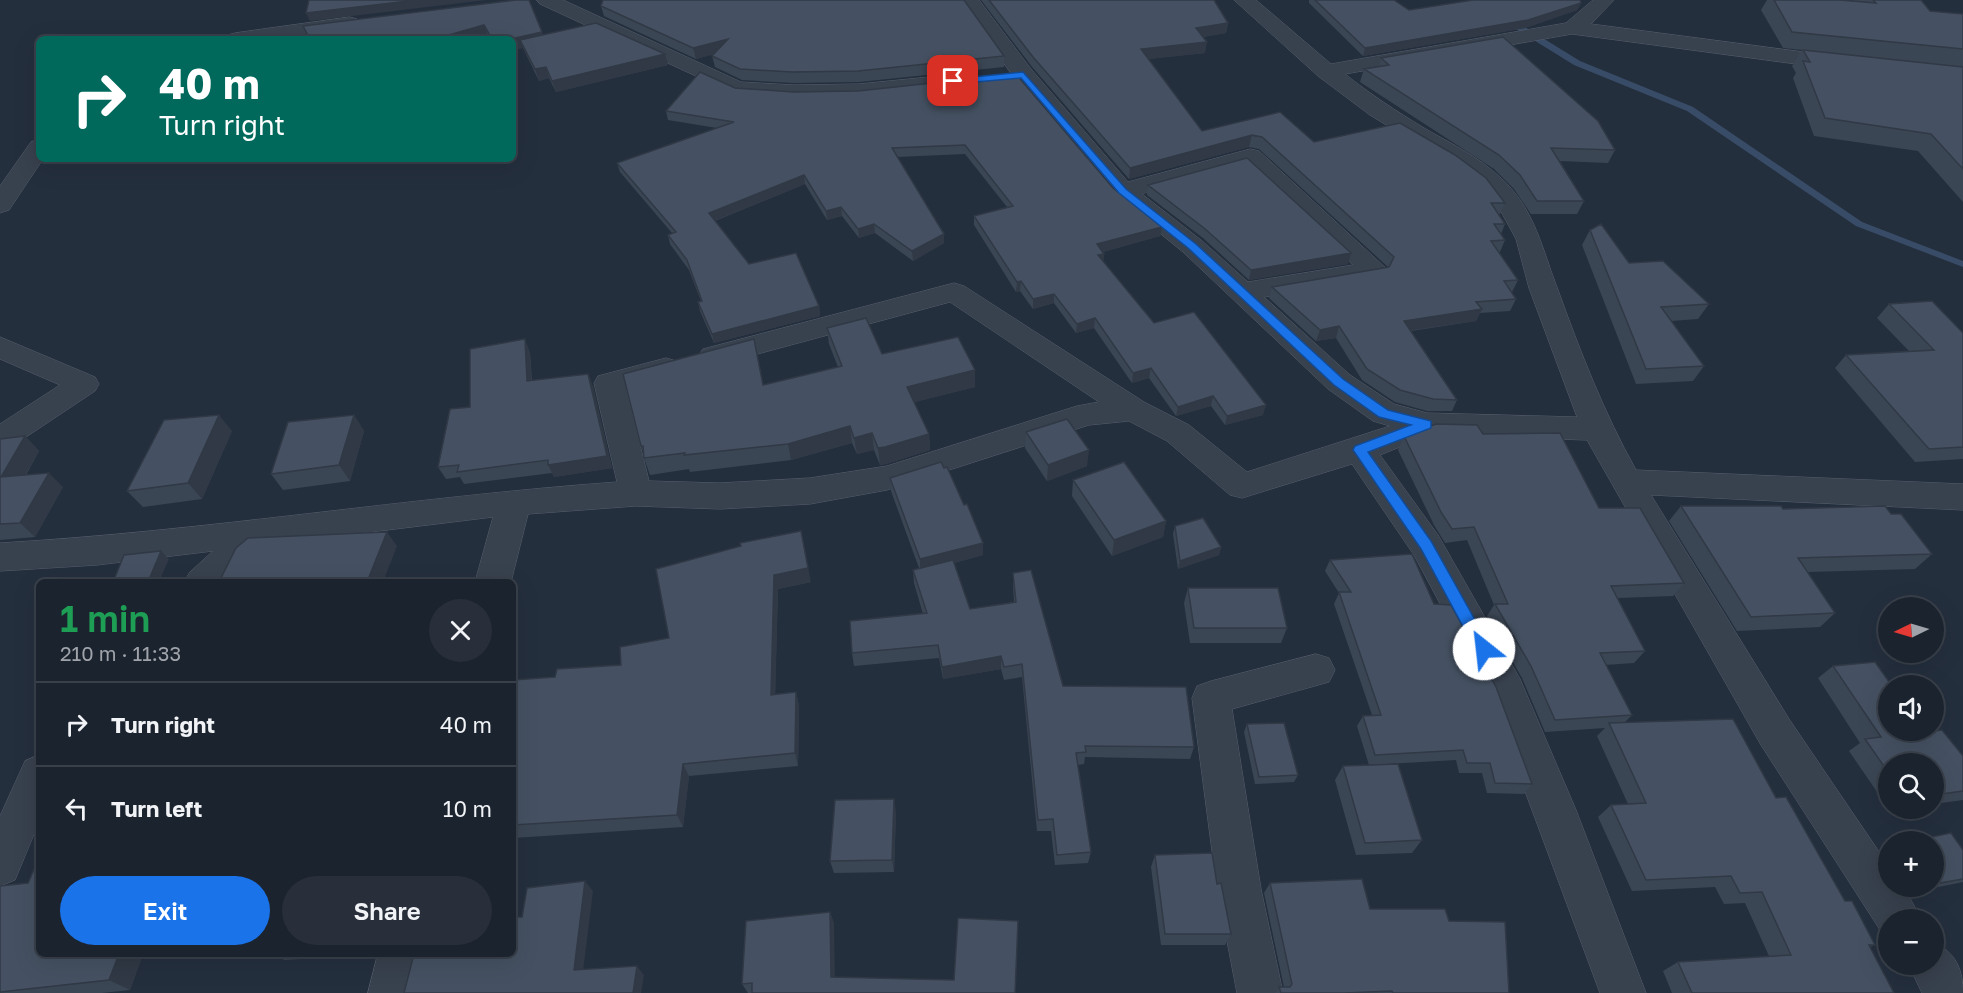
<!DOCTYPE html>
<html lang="en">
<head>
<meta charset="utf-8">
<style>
	body { margin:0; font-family:"Golos Text",sans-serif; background:#282f3a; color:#f1f3f6; height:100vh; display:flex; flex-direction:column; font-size:22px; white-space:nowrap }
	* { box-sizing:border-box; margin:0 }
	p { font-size:20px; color:#a0a4aa }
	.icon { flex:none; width:33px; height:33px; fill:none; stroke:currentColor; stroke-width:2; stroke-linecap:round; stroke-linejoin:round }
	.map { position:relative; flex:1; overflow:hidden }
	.details { position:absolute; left:36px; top:579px; width:480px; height:378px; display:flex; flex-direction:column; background:#1b232e; border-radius:9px; box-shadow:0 6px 24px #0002,0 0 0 2px #39404a }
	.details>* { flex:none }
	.guide { position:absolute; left:36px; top:36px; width:480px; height:126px; border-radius:9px; box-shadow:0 6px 24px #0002,0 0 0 2px #39404a; background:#00695c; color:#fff; overflow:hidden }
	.needle { width:39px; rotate:265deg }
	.buttons { position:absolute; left:1878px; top:597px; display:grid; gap:12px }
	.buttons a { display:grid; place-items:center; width:66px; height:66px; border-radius:50%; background:#1b232e; box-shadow:0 6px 24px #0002,0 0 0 2px #39404a; font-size:30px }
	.pin { position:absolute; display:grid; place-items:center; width:51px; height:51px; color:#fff; margin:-26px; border-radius:12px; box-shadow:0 3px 9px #0006 }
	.me { position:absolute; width:66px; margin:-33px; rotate:331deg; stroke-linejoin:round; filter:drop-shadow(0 0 4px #0008) }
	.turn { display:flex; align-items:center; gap:21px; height:126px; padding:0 24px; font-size:27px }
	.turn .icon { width:78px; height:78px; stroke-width:2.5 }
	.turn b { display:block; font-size:42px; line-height:51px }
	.round { display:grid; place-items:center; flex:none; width:63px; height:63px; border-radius:32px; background:#282f3a }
	.overview { display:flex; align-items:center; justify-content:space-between; height:102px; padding:0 24px }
	h1 { font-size:36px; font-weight:600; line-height:45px; color:#1e9e55 }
	.cta { display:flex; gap:12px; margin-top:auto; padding:12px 24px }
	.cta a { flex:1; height:69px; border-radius:36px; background:#1a73e8; color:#fff; font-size:24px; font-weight:600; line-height:69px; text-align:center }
	.cta a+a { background:#282f3a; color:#f1f3f6 }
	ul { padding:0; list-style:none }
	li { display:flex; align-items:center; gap:18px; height:84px; padding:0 24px; border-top:2px solid #39404a }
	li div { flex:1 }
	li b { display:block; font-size:22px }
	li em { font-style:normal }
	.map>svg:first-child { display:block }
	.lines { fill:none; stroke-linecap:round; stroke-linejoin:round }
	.stream { fill:#394c67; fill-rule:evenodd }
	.minor-casing { stroke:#565f6c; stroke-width:1 }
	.minor { fill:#38414e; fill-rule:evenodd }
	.wall { fill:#3b4654 }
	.shaded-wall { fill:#303945 }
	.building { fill:#455162; stroke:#303945; stroke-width:1.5 }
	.route { fill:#1a73e8; stroke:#114b97; stroke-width:1.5 }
</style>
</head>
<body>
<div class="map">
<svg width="1963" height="993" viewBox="0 0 1963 993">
	<rect width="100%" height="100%" fill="#242f3e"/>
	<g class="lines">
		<path class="stream" d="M1506 19H1512L1580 61 1693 107 1862 222 1963 261V267L1856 226 1687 111 1574 65 1506 23Z"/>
		<defs>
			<path id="minor" d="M537 0H563L741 82 794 85 859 84 949 75 957 77 960 82 957 87 949 89 859 98 794 99 737 95 540 4Z
				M959 0H979L1031 69 1128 182 1250 149 1259 151 1388 270 1384 276 1374 279 1264 297 1350 375 1394 404 1427 413 1577 417 1529 288 1516 239 1498 206 1483 188 1452 165 1370 115 1318 76 1234 0H1256L1331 64 1566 23 1593 0H1614L1591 24 1849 58 1852 63 1849 68 1841 70 1572 34 1345 74C1370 94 1396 111 1424 128 1450 143 1479 157 1501 178 1535 209 1542 249 1558 290 1580 351 1604 413 1636 470L1963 484V510L1651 495 1789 719 1888 865V886H1903L1922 920H1888V937L1884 936 1761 745 1587 440 1429 435 1380 455 1438 535 1520 679 1576 810 1646 993H1600L1490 697 1414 555 1352 464 1242 498 1230 495 1167 441 1129 421 1089 425 887 490 810 504 720 509 636 506 528 514 511 582H475L493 517 265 545 225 582H184L190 572 213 551 97 565 0 571V543C206 531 411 497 617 482L594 383 598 376 666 358 676 361 681 368 676 375 626 389 649 481 720 483 810 478 887 466 1077 406 1099 402 950 302 713 366 703 363 698 356 703 349 954 283 964 286 1144 402 1189 425 1247 472 1390 426 1373 421 1328 389 1183 252 1114 196 1015 79ZM1245 165 1353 265 1248 282 1201 240 1142 194Z
				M350 17 357 19 360 23 357 27 280 39H224L228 35 235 33Z
				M39 140V159H43L9 210 0 213V186L31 142Z
				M0 337 95 377 99 384 95 391 11 447 0 451V424L60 385 0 359Z
				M1316 654 1329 658 1335 670 1329 682 1232 709 1261 889 1283 993H1237L1217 889 1192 698 1197 686 1211 681Z
				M39 755V822L15 880 0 886V816L25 761Z
				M1934 943C1956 952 1963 970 1963 993H1922L1908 964H1934Z
				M378 954H422L414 993H368Z"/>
		</defs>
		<use href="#minor" class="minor-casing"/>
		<use href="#minor" class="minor"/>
	</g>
	<path class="wall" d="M516 0 543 35 668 65 556 92 549 78 539 81 523 48 513 39H490L488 36 309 39Z
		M981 0H1214L1228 23 1226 33 1203 37 1205 53 1148 59 1202 131 1314 142 1505 203 1500 214H1499L1505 224 1501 234 1505 240 1500 252H1498L1518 280 1512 292H1511L1516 299 1510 311 1480 313 1476 321 1411 331 1457 400 1452 411H1427L1395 402 1362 380 1336 338 1316 341 1269 298 1272 287 1388 267 1259 149 1249 147 1129 179 1033 68Z
		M1309 0H1394L1409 10 1581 3 1577 10 1525 28 1363 56 1309 3Z
		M1767 0H1840L1852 1 1851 0H1921L1930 11 1963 14V202L1918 151 1814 136 1793 78 1796 73 1792 66 1802 50 1783 48 1761 10Z
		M601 6 1004 56V67L859 82 794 83 742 80 715 67 712 56 714 54 696 59 604 16Z
		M1381 58 1615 150 1608 163 1560 161 1584 201 1577 214H1531L1514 189 1494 169 1360 82 1364 69 1379 67Z
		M735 88 793 92 1113 188 1162 227 1160 236 1103 252 1104 254 1103 261 1154 323 1263 415 1225 425 1211 406 1176 416 1149 378 1132 383 1094 328 1076 333 1054 303 1033 309 1020 291 1016 292 974 225V216L1007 207 965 154 897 157 944 234V243L913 261 875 233 859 238 842 216 827 220 805 184 715 221 749 264 819 306 820 316 714 343 700 311 698 302 701 301 689 270 670 244 668 235 672 233 620 172 617 163 717 128 668 120 666 111Z
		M1148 185 1348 264 1249 280 1203 238 1147 195Z
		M1590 230 1629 263 1709 304 1698 319 1671 321 1704 366 1693 381 1636 384 1582 245Z
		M1889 304 1963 333V459L1915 462 1835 368 1846 355 1909 351 1877 318Z
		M827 328 882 354 975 387 914 402 929 434 930 450 886 464 880 465 874 450 857 454 852 443 791 460 690 472 689 469 650 475 644 458V454L641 446 764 385 838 367 829 344Z
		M530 352 532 381 588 374 593 387 612 468 554 477 552 473 464 484 460 477 446 479 438 467 470 407Z
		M354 415 364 431 350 481 283 490 271 474Z
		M232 431 202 499 143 507 127 491Z
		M1026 432 1087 466 1047 481 1025 448Z
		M1483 434 1599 508 1684 583 1673 596 1618 598 1645 651 1634 663 1605 665 1632 715 1624 723 1776 798 1875 945 1870 947 1894 993H1672L1663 971 1678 962 1769 956 1745 903 1724 904 1715 887 1632 891 1598 817 1611 805 1628 804 1597 736 1605 728 1545 732 1522 678 1487 616 1494 605 1467 540 1445 543 1434 525 1398 450 1404 436Z
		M25 436 39 451 26 475 63 487 35 537 0 540V439Z
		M890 478 983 555 954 563 970 609 1014 602 1013 586V573L1063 686 1194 747 1190 759 1085 757 1084 764 1078 765 1091 852 1088 863 1055 865 1051 831H1037L1022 677 1004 680 1001 669 943 679 939 658 854 666 852 653 923 614 914 583 913 570 919 568 891 491Z
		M1073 480 1166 521 1163 537 1112 556 1072 496Z
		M1681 506 1891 514 1932 554 1915 569 1808 572 1835 613 1820 627 1737 631 1669 521Z
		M1175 526 1221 547 1219 555 1178 569 1173 534Z
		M1330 560 1434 604 1532 784 1524 794 1487 793 1482 773H1459L1456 760 1369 765 1357 726 1363 716 1372 715 1334 604 1339 593 1325 571Z
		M656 569 811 582 778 589 775 694 796 692 799 706 798 766 689 776 683 827 513 838V680L555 677 621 665 669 638Z
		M1188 588 1287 628 1281 643H1190L1184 603Z
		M1833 666 1925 732 1963 756V800L1934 804V764H1888V808L1849 751 1860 743 1818 678Z
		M1247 724 1298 775 1294 782 1255 784 1244 732Z
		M1343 766 1422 840 1412 853 1356 855 1335 780Z
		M896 812 894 872 834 873 830 861Z
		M1934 842 1963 850V882L1909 893 1906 886H1934Z
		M1888 846V862L1881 850Z
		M1155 855 1231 934 1225 945H1161L1151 867Z
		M1270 883 1370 909 1449 921 1509 993H1275L1279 987H1284L1264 893Z
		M0 886 39 954H143L130 990 102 993H0Z
		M830 912 834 924V977L1015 993H748L742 984Z
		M275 954H337L336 957 284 960Z"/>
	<path class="shaded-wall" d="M417 0H486L310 21 306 13Z
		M1581 3 1577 10 1525 28 1363 56 1365 48Z
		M1228 23 1226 33 1195 38 1196 28Z
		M484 25 488 36 477 39H435Z
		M542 32 546 43 520 40 523 48 513 51V39H511Z
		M728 39 730 50 696 59 693 48Z
		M1207 42 1205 53 1139 60 1141 49Z
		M665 54 668 65 556 92 552 81Z
		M546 67 549 78 539 81 535 69Z
		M1252 135 1249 147 1129 179 1130 168Z
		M804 175 805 184 711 222 709 213Z
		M841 207 842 216 827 220 826 211Z
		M874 224 875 233 859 238 858 229Z
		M1162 227 1160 236 1096 254 1097 244Z
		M944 234V243L913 261 912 251Z
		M1351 253 1348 264 1249 280 1251 270Z
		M1104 254 1103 263 1098 255Z
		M1021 281 1020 291 1016 292 1017 282Z
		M1054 294V303L1033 309V299Z
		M819 306 820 316 714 343 712 334Z
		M1482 309 1476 321 1399 332 1404 321Z
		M1095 318 1094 328 1076 333 1077 324Z
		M1339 326 1336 338 1316 341 1320 330Z
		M525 339 530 352 532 394 527 381Z
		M1151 368 1149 378 1132 383 1133 373Z
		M975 370V387L908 404 907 387Z
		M588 374 593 387 612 468 554 477 548 465Z
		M1213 396 1211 406 1176 416 1178 407Z
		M1266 405 1263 415 1225 425 1227 416Z
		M219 415 232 431 202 499 188 483Z
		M354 415 364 431 350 481 339 465Z
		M850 426 852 443 791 460 788 444Z
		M872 433 874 450 857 454 854 438Z
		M929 434 930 450 886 464 880 465 878 448Z
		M25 436 39 451 16 491 1 477Z
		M1089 450 1087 466 1047 481 1048 465Z
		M49 473 63 487 35 537 20 523Z
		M1166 521 1163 537 1112 556 1114 540Z
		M801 531 811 582 778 589 775 708 771 695 774 575Z
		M387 532 397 546 383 582H367Z
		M983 543V555L920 572V559Z
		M1221 547 1219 555 1178 569 1180 561Z
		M161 551 169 559 159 582H148Z
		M1001 656V669L943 679 942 667Z
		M796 692 799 706 798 766 795 753Z
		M683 764 689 776 683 827 677 815Z
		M894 799 896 812 894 872 892 860Z
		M585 881 593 891 582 979 574 970Z
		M830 912 834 924 835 987 831 977Z
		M119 954H143L130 990 109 980Z
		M637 966 644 975 641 993H633Z"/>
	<path class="building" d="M309 0H417L306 13Z
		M516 0H529L542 32 511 39H492L484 25 435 39H310L303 26Z
		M603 0H964L1004 56 858 71 792 72 740 69 712 56 728 39 693 48 601 6Z
		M989 0H1214L1228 23 1196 28 1207 42 1141 49 1202 131 1280 112 1314 142 1400 123 1455 155 1486 178 1505 203H1491L1505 224H1494L1505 240 1491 241 1518 280 1504 281 1516 299 1476 302 1482 309 1404 321 1457 400 1433 399 1400 390 1367 369 1339 326 1320 330 1272 287 1389 267 1394 257 1262 137 1252 135 1130 168 1033 57Z
		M1315 0H1394L1409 10 1473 0H1580L1581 3 1528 20 1365 48Z
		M1774 0H1840L1876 3 1873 0H1921L1930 11 1963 14V49L1792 32Z
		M596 23 665 54 552 81 546 67 535 69 520 40Z
		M1503 37 1598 121 1615 150 1551 148 1584 201H1537L1520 175 1499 155 1364 69 1389 65 1381 58Z
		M1803 50 1963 67V169L1931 134 1825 118 1803 61 1810 62Z
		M700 72 735 88 793 92 858 91 1016 74 1113 188 1162 227 1097 244 1104 254 1098 255 1154 323 1194 312 1266 405 1227 416 1213 396 1178 407 1151 368 1133 373 1095 318 1077 324 1054 294 1033 299 1021 281 1017 282 974 216 1013 206 965 145 892 148 944 234 912 251 874 224 858 229 841 207 826 211 804 175 709 213 749 264 796 253 819 306 712 334 698 302 702 301 687 260 668 235 676 232 617 163 734 122 666 111Z
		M1247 158 1351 253 1251 270 1204 228 1148 185Z
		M1601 224 1629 263 1663 261 1709 304 1661 307 1704 366 1646 369 1590 230Z
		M1932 301 1963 333V447L1929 449 1846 355 1934 350 1889 304Z
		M866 318 882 354 958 337 975 370 907 387 929 434 885 447 878 448 872 433 854 438 850 426 788 444 684 455 685 453 644 458 643 446H641L623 374 754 339 763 385 842 366 827 328Z
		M525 339 527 381 588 374 607 456 548 465V460L457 472 459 465 438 467 450 409 470 407V349Z
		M219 415 188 483 127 491 164 420Z
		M354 415 339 465 271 474 288 422Z
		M1067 419 1089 450 1048 465 1026 432Z
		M1436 424 1477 425 1483 434 1560 433 1599 508H1640L1684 583 1611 586 1645 651 1600 653 1632 715 1555 720 1531 666 1495 604H1508L1474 527 1452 529 1441 512 1404 436Z
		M25 436 1 477 49 473 20 523 0 524V439Z
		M941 462 944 468 947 467 964 505 967 504 983 543 920 559 890 478Z
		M1124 462 1166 521 1114 540 1073 480Z
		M1681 506H1781L1783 509 1885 506 1891 514H1901L1932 554 1798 558 1835 613 1751 617Z
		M1203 518 1221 547 1180 561 1175 526Z
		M801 531 808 568 774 575 771 695 796 692 795 753 683 764 677 815 513 825V680L555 677 557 669 621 665 620 647 669 638 656 569 741 546 740 543Z
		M387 532 367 582H219L236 548 248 538Z
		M161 551 148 582H113L124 555Z
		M1412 554 1434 604 1451 605 1496 687 1532 784 1495 783 1490 763H1467L1463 750 1375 755 1363 716 1381 715 1339 592H1351L1330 560Z
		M953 560 970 609 1016 602 1013 573 1031 570 1063 686 1186 687 1194 747 1085 746 1086 752 1076 753 1091 852 1057 855 1053 819 1038 820 1022 664 1004 667 1001 656 942 667 938 645 852 653 850 621 927 613 913 570Z
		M1188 588H1278L1287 628H1194Z
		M1875 662 1892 686H1888V730H1924L1925 732 1942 730 1963 756V791L1934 795V764H1888V772L1865 739 1881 737 1833 666Z
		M1733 719 1776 798 1786 797 1845 901H1852L1875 945H1869L1894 993H1692L1678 962 1791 955 1762 892 1740 893 1731 876 1646 880 1611 805 1646 803 1609 723Z
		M1284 723 1298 775 1259 777 1247 724Z
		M1398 764 1422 840 1365 843 1343 766Z
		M894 799 892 860 830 861 835 800Z
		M1951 833 1963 850V879L1934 884V842H1906Z
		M1212 853 1217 884 1221 883 1231 934H1165L1155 855Z
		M39 858V954H119L109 980 0 992V886L28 883Z
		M1362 879 1370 909H1445L1449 921 1505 922 1509 993H1393L1392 991 1344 993H1281L1279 987H1290L1292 984 1270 883Z
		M585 881 574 970 637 966 633 993H404L414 954H513V917H522L527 888Z
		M830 912 831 977 954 980 958 918 1018 921 1015 993H752V983L742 984 746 921Z"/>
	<path class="route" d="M1023 72 1126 189 1196 244 1343 379 1388 410 1431 421V428L1368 452 1431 541 1489 645 1491 649 1489 654H1478L1421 549 1353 450 1355 446 1411 425 1379 417 1334 385 1188 248 1119 193 1021 78 953 84 948 81 953 79Z"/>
</svg>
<div class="buttons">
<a><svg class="needle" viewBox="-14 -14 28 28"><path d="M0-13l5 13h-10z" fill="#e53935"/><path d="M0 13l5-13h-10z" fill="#a0a4aa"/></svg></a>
<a><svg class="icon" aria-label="sound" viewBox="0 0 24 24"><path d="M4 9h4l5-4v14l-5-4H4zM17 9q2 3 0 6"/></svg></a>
<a><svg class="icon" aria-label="search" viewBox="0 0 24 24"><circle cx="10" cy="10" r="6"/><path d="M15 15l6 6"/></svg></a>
<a>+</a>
<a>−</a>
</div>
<div class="pin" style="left:953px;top:81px;background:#d93025"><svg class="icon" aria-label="arrive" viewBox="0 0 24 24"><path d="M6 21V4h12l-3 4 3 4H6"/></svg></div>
<svg class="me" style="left:1484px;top:649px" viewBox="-20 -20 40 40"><circle r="19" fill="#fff"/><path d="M0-13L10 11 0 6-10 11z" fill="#1a73e8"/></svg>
<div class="guide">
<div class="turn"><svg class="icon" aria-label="right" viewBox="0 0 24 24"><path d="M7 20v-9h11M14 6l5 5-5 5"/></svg><div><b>40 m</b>Turn right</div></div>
</div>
<section class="details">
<div class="overview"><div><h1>1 min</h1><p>210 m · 11:33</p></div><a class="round"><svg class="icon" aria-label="close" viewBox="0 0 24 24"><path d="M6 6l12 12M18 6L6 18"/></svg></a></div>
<ul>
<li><svg class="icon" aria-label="right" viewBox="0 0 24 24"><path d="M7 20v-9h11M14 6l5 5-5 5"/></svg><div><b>Turn right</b></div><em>40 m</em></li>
<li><svg class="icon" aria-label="left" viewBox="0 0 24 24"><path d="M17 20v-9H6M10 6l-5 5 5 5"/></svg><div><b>Turn left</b></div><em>10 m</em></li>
</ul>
<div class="cta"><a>Exit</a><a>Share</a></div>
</section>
</div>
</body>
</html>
